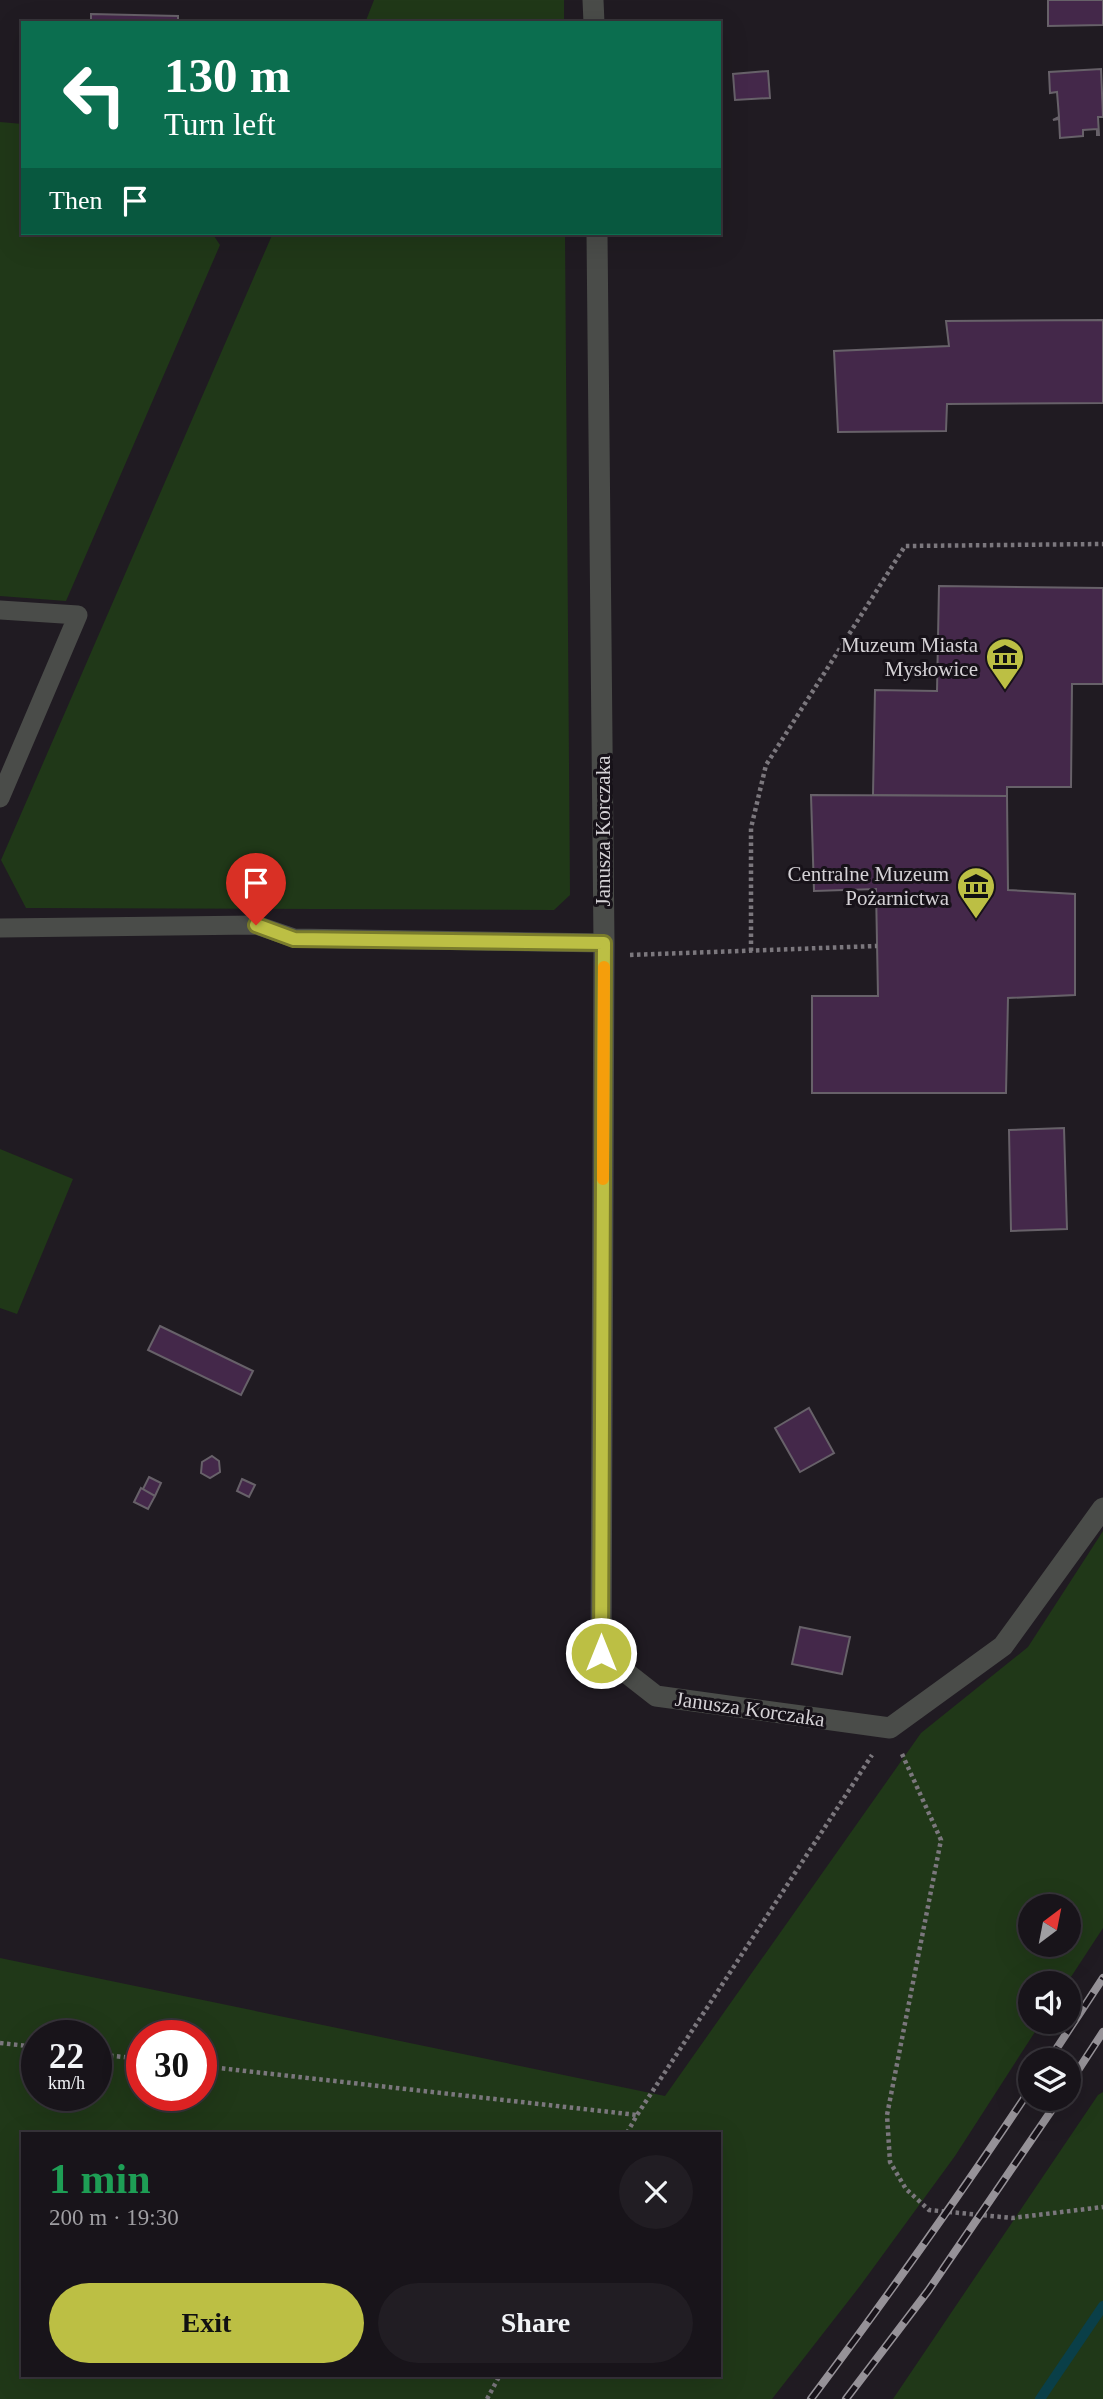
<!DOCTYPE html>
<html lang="en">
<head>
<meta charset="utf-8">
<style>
	body { margin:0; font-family:"Times New Roman",serif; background:#211d23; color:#f1f3f6; height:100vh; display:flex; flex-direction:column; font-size:26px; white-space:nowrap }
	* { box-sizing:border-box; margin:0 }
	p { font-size:23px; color:#9f9ea2 }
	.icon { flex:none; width:38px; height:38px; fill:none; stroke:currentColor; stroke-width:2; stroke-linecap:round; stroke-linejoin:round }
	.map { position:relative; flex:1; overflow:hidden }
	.sheet { position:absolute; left:21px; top:2132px; width:700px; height:245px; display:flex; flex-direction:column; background:#18141a; border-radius:0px; box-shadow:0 7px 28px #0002,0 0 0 2px #363339 }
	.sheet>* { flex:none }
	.hud { position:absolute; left:21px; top:21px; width:700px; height:214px; border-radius:0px; box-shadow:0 7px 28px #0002,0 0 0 2px #363339; background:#0b6e4f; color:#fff; overflow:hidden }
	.needle { width:46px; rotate:32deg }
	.fabs { position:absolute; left:1018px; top:1894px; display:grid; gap:14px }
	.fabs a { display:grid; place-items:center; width:63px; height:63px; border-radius:50%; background:#18141a; box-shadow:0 7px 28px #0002,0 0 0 2px #363339; font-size:35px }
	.speed { position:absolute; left:21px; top:2020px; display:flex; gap:14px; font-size:35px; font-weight:700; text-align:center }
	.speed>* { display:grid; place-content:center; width:91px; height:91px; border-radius:50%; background:#18141a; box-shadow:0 7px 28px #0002,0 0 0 2px #363339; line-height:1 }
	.speed small { font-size:18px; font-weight:400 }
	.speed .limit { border:10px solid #d22; background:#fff; color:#111 }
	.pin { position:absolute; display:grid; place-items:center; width:60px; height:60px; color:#fff; margin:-72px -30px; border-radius:50% 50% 50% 0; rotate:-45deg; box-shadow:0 0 7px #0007 }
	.pin .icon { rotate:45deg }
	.me { position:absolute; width:77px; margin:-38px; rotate:0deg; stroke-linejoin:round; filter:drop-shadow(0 0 5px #0008) }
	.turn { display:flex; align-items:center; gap:24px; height:147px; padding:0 28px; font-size:32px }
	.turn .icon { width:91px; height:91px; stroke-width:2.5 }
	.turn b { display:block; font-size:49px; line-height:60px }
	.then { display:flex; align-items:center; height:66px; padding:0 28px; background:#0003; gap:14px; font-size:26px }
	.round { display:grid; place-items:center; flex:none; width:74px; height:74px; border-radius:37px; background:#211d23 }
	.summary { display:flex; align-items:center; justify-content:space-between; height:119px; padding:0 28px }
	h1 { font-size:42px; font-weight:600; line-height:52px; color:#1e9e55 }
	.action { display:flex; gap:14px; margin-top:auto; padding:14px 28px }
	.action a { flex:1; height:80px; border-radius:42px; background:#bcbf44; color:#111; font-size:28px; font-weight:600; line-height:80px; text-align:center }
	.action a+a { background:#211d23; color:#f1f3f6 }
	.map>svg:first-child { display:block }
	.green { fill:#203818; fill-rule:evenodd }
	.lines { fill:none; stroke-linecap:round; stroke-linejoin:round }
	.stream { stroke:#0a3f48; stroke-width:10 }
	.building { fill:#44284a; stroke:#676169; stroke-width:2 }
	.path { stroke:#7b777d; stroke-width:4.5; stroke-dasharray:3.5 3.5; stroke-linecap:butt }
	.lane { stroke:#4a4c49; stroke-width:19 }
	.street { stroke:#4a4c49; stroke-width:21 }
	.rail-casing { stroke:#969298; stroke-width:8 }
	.rail { stroke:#171219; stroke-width:5; stroke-dasharray:16; stroke-linecap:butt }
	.route-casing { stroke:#7a7c2c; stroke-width:18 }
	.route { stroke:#bcbf44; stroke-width:12 }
	.slow { stroke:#f59e0b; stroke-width:12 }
	.labels { text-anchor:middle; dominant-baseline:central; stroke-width:6; stroke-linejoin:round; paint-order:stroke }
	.poi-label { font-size:21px; fill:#d5d2d6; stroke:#171219; text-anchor:end }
	.street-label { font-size:21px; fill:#d5d2d6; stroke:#171219 }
</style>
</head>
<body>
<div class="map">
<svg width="1103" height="2399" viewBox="0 0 1103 2399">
	<rect width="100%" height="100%" fill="#201b22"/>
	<path class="green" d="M374 0H564V23H365Z
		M0 122 23 124V233H212L220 245 66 601 0 596Z
		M273 233H565L570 895 554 910 26 908 1 860Z
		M0 1149 73 1179 17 1314 0 1308Z
		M1103 1531V1928L1067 1983H1031V2021H1042L955 2156 860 2286 772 2399H0V1958L665 2096 921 1733 1028 1647ZM1031 1906H1069V1944H1031ZM96 2035V2095H37V2035ZM201 2035V2095H142V2035ZM719 2133V2375H23V2133Z
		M1103 2092V2399H893L1098 2095Z"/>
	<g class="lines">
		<path class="stream" d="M1040 2399 1103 2306"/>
	</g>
	<path class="building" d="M1048 0H1103V25L1048 26Z
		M91 14 178 16V23H91Z
		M1101 69 1103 117H1098L1099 135H1097V129L1083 130V136L1060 138 1059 119 1053 120 1059 117 1057 92 1050 93 1049 72Z
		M768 71 770 98 735 100 733 74Z
		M1103 320V403L947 404 946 431 838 432 834 351 949 346 946 321Z
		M939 586 1103 588V684H1072L1071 787H1007V796L873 795 875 690 937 691Z
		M811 795 1007 796 1008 890 1075 894V995L1008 998 1006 1093H812V996H878L876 889 814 891Z
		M1064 1128 1067 1229 1011 1231 1009 1130Z
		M160 1326 253 1371 241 1395 148 1350Z
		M809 1408 834 1453 800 1472 775 1428Z
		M212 1456 219 1461 220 1472 210 1478 201 1473 202 1462Z
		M149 1477 161 1483 155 1496 143 1489Z
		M242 1479 255 1485 249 1497 237 1491Z
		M141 1488 155 1496 148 1509 134 1502Z
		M800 1627 850 1637 842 1674 792 1664Z"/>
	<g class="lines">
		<path class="path" d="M751 951V828L766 765 905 546 1103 544
			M630 955 877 946
			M902 1754 941 1840 887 2115 890 2162 906 2189 929 2210 1012 2218 1103 2207
			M0 2043 37 2047
			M96 2054 142 2059
			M201 2066 637 2115
			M627 2133 637 2115 872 1755
			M487 2399 500 2375"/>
		<path class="lane" d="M0 610 78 615 0 798
			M0 928 256 925 294 938 604 943"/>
		<path class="street" d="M593 0 594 23
			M597 233 604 943 601 1653 656 1696 890 1728 1003 1646 1103 1508"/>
		<defs>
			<path id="rail" d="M1049 2060 1103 1978
				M1069 2084 1103 2032
				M811 2399C887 2297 961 2194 1031 2088
				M846 2399 928 2291 1060 2098"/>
		</defs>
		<use href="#rail" class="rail-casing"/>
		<use href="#rail" class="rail"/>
	</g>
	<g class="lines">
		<defs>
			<path id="route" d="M256 925 294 939 604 943 601 1653"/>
		</defs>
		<use href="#route" class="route-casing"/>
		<use href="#route" class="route"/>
		<path class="slow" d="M603 1179 604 967"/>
	</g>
	<defs>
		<symbol id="museum-pin" viewBox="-11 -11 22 30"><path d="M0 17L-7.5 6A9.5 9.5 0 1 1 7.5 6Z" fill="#bcbf44" stroke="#171219"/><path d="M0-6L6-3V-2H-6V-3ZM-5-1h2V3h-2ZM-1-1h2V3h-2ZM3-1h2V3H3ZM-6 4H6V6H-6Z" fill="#111"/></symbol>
	</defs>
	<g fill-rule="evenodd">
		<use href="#museum-pin" x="983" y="635" width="44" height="60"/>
		<use href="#museum-pin" x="954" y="864" width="44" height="60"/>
	</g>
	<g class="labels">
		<g class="poi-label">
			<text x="978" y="645">Muzeum Miasta<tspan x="978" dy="24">Mysłowice</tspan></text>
			<text x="949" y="874">Centralne Muzeum<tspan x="949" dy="24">Pożarnictwa</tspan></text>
		</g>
		<g class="street-label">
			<text transform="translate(603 831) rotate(-90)">Janusza Korczaka</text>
			<text transform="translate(750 1709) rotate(8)">Janusza Korczaka</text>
		</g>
	</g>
</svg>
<div class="fabs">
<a><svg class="needle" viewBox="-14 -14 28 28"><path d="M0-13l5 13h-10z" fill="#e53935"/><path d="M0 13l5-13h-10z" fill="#9f9ea2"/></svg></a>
<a><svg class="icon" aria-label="sound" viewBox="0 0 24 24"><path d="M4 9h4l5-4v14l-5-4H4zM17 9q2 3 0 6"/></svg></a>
<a><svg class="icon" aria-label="layers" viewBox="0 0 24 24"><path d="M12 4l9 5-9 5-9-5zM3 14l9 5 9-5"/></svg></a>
</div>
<div class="speed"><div>22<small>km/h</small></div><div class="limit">30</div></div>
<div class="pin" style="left:256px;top:925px;background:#d93025"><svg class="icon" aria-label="arrive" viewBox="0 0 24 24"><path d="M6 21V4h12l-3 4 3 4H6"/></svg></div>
<svg class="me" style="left:601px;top:1653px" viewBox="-20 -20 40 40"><circle r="17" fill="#bcbf44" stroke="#fff" stroke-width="3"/><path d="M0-11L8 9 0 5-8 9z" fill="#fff"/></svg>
<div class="hud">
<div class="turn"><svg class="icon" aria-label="left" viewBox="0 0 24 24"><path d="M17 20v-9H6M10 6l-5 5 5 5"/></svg><div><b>130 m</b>Turn left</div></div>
<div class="then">Then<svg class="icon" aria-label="arrive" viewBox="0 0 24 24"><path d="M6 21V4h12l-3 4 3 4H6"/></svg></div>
</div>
<section class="sheet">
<div class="summary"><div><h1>1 min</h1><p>200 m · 19:30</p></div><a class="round"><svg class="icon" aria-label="close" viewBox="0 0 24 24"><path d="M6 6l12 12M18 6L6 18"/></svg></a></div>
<div class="action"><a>Exit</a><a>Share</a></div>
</section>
</div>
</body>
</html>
